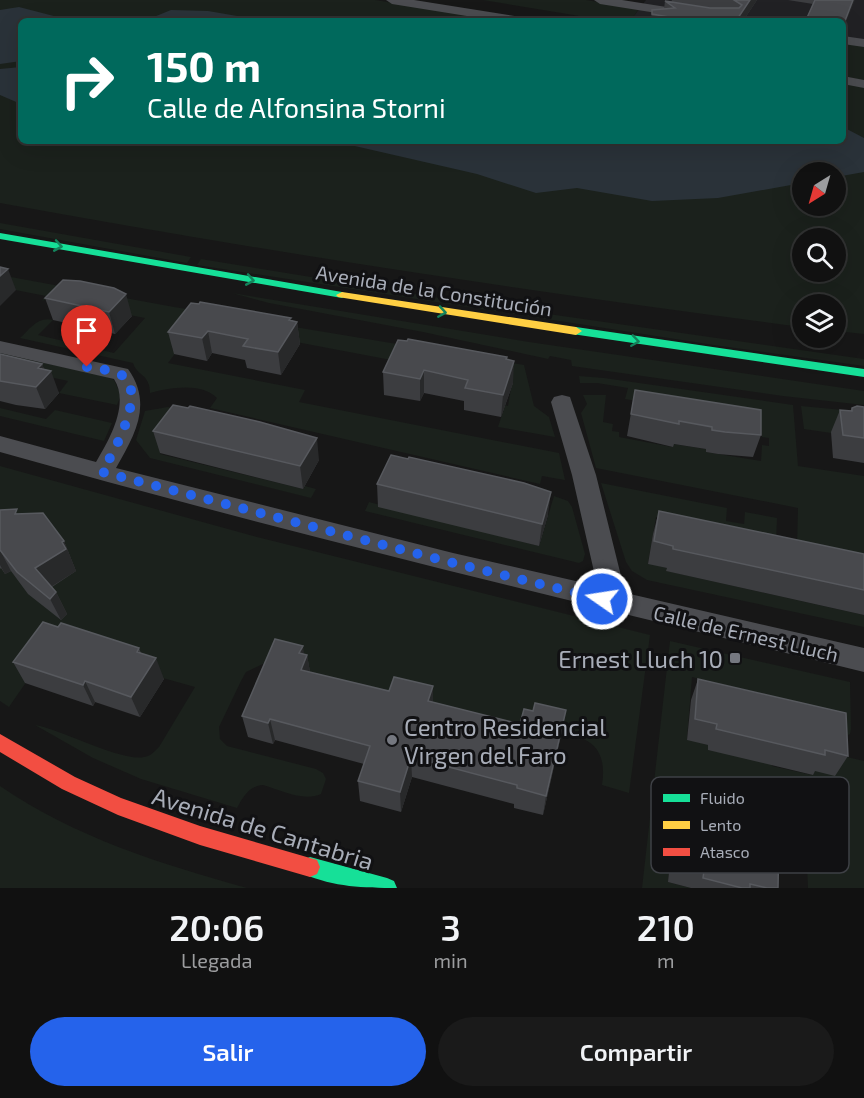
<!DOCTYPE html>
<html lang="es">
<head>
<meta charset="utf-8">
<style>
	body { margin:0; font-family:"Exo 2",sans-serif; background:#1a1a1a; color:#f1f3f6; height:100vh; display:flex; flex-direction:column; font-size:22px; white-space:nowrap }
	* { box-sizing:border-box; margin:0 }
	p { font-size:20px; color:#9c9d9f }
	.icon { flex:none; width:33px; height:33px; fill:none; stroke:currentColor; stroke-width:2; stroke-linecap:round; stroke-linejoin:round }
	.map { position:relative; height:888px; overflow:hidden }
	.details { display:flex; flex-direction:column; background:#111; flex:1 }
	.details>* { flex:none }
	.top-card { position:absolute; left:18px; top:18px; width:828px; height:126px; border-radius:9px; box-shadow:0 6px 24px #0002,0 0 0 2px #303131; background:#00695c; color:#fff; overflow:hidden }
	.needle { width:39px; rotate:217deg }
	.buttons { position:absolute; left:792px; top:162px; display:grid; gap:12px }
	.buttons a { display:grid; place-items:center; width:54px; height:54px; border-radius:50%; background:#111; box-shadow:0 6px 24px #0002,0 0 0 2px #303131; font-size:30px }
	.pin { position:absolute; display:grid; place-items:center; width:51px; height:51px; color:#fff; margin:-62px -26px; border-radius:50% 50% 50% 0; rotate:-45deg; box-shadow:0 0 6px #0007 }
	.pin .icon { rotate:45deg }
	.me { position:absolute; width:66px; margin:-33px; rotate:283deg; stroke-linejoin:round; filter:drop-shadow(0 0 4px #0008) }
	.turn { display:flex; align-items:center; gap:21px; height:126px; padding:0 30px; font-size:27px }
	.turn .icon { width:78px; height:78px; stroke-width:2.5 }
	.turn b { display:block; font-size:42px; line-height:51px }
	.eta { display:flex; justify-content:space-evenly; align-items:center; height:102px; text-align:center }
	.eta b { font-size:36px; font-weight:600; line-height:42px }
	.button { display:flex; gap:12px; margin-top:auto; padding:12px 30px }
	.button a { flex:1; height:69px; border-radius:36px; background:#2563eb; color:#fff; font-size:24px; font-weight:600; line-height:69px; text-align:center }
	.button a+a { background:#1a1a1a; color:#f1f3f6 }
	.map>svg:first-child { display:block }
	.built { fill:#212124 }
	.green { fill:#1b211c; fill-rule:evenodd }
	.water { fill:#2a3239 }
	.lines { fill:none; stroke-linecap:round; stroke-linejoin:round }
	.street { fill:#4b4c50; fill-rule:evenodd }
	.fast { fill:#16e098; fill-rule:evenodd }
	.slow { fill:#ffcf43; fill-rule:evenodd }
	.jam { fill:#f24e42; fill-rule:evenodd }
	.wall { fill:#3c3d40 }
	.shaded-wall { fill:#28292a }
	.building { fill:#48494d; stroke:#57595e; stroke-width:1.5 }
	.oneway { stroke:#14835c }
	.route { stroke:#2563eb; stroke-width:10; stroke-dasharray:0 18 }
	.poi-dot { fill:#757880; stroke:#111113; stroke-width:2 }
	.labels { text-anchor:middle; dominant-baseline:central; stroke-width:6; stroke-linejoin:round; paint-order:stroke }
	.street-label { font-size:20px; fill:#a8adb8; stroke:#111113 }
	.near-poi-label { font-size:24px; fill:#a8adb8; stroke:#111113; text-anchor:end }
	.near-street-label { font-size:24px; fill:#a8adb8; stroke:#111113 }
	.key { fill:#111113; stroke:#3e4045; stroke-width:1.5 }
	.key-label { font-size:16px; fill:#a8adb8 }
</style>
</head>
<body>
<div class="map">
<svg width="864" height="888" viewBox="0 0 864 888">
	<rect width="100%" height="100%" fill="#171717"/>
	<path class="built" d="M646 0H864V45L849 43 843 54V21H630Z"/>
	<path class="green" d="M0 0H375L504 21H21V141H843V83L864 87V334L836 331V304H802V327C534 292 266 252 0 203ZM802 172H836V206H802ZM802 238H836V272H802Z
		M483 0H586L639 9 630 21H610Z
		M849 43 864 45V81L843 76V54Z
		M0 223 191 257 187 263 0 229Z
		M201 259 471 303 864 359V366L714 345 197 265Z
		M0 275 174 307 524 365 534 406 549 417 555 437 498 427 505 405 508 406 512 383 191 322 172 349 177 351 168 363 305 390 299 402 559 453 565 480 542 476 540 484 210 408 217 398C201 382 169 388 150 393 150 374 137 376 133 363L20 338C30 329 38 316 53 320L38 335 114 353 145 318 47 299 42 301 46 296 0 287Z
		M232 293 529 342 864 391V405L783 396 572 366 571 360 550 356 548 359 423 332 269 303Z
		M0 353 107 377 114 380 121 395 117 405 59 393 68 381 0 366Z
		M579 376 604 378 793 405 798 466 864 476V561L797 547 798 508 596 468 581 413 587 404 583 395H606L603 422 613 424 612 431 619 432V437L672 447 673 444 706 449V452L761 461 762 445 769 446V438L762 437 761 421 625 399 628 388 597 383H580Z
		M801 406 864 412 831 433 804 429Z
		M168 407 176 408 160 454 303 489 305 486 316 489 311 498 150 458 136 440 145 411Z
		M0 408 46 419 55 410 112 423 104 441 0 416Z
		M0 466 257 537 650 635 629 793 602 785C610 733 571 733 530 732L265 663 246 672 241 681 219 727 220 739 227 746 316 769 323 773 326 779 321 794C304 802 280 790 263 785 249 786 243 797 237 808L141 779 93 758 35 725C61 729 121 762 144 757 151 756 154 752 159 747L195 687 145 673 29 678 9 707 0 701Z
		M601 483 727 508 726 521 744 524 745 512 777 518 776 543 656 517 648 563 667 568V571L864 615V627L647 580 632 571 626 562Z
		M554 496 568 501 572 507 585 554 583 561 579 563 365 511 369 502 539 546Z
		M670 641 850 682 851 729 850 734 845 737 832 710 692 677 687 739 708 745V750L772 761V766L812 775 813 770 834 754 864 761V888H808L807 865 767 856V829L676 805 668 882 691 888H642Z
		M0 786C74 837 161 864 247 888H0Z"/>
	<path class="water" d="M19 7 73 21H21V61L0 64V10Z
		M171 10 208 11 266 21H144Z
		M21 67V104L0 95V69Z
		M843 127 864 138V172L836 177V172H802V183L718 198 652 201 577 188 536 193 477 174 333 141H843Z"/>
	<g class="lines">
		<path class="street" d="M386 0H414L521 17 527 21H498L392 4Z
			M594 0H622L730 17 736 21H707L600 4Z
			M843 36 864 39V47L843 44Z
			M843 76 864 80V88L843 84Z
			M0 341 128 369C153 404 135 435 116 468L453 553 593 585 595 576 572 475 551 402 554 397 562 395 570 397 596 475 621 576 617 591 864 648V672C575 602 286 533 0 452V436L96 462C109 440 130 404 114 379L0 353Z"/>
		<path class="fast" d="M0 233 342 292 348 295 342 298 0 239Z
			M576 327 864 369V377L572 334 570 331 572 328Z
			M310 857 387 878 394 881 397 888C363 888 335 887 303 874L300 867 303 860Z"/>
		<path class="slow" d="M342 292 576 327 582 331 576 335 338 297 336 295Z"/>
		<path class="jam" d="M0 734 75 777 121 798 200 826 317 860 320 867 317 874 310 877 200 845 118 815 62 789 0 752Z"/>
	</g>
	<path class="wall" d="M672 0H757L743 21H651L652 10 664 9 665 1 671 2Z
		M788 0H855L806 20 813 4Z
		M45 298 132 316 115 334 53 320Z
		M291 321 297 322 300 344 281 375 247 368 245 360 212 353 207 361 174 354 168 332Z
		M0 354 42 364 44 369 59 393 45 409 16 405 0 401Z
		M507 359 513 383 501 417 464 410V401L424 393 420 401 384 395 383 372Z
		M635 390 761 435 753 457 718 454 706 452V449L674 444 673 447 627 436Z
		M864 407V463L833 458 831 432 840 410 850 411 852 408Z
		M153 431 319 460 303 489 160 453Z
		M377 484 548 515 539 546 378 507Z
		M0 510 19 514 64 541 76 571 52 587 56 592 67 614 61 620 28 594 11 571 5 574 1 568 0 569Z
		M659 511 864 554V615L666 571 667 568 648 564 653 534Z
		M58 627 139 648 141 653 164 679 140 717 95 702 93 706 25 683 13 662Z
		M304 654 307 655 310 672 389 691 433 686V702L520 724 562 731 543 815 514 808V804L412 777 401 812 360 801 358 781 364 764 275 740 273 744 248 737 242 716Z
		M698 679 848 756 835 776 815 771 813 775 708 750V745L687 740 691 700Z
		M681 813 708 820 710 816 750 830 778 888H691L668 882 673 832Z"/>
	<path class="shaded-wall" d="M750 0H757L743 21H736Z
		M853 0H855L843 29H846L843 38V26Z
		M8 269 16 290 0 306V276Z
		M126 294 132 316 115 334 109 312Z
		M291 318 292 330 297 322 300 344 281 375 278 352Z
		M208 331 212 353 207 361 202 338Z
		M514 361 513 383 501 417 503 395Z
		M42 364 47 375 51 371 59 393 45 409 36 387 38 368Z
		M424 370V393L420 401V379Z
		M317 438 319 460 303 489 300 466Z
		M551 492 548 515 539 546 542 524Z
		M64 541 76 571 46 590 35 568Z
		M0 550 11 571 5 574 0 565Z
		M56 592 67 614 61 620 50 599Z
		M303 646 305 661 307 655 311 677 301 670 299 653Z
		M156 658 164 679 140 717 131 697Z
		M85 681 95 702 93 706 83 685Z
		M433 686V707L428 701Z
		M566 710 562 731 543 815 546 796Z
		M270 719 275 740 273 744 268 723Z
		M411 757 412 777 401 812 400 792Z"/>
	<path class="building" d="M734 0H750L736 21H692L652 14V10L675 8 665 1 710 8H739L742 5Z
		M815 0H853L843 26 846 29H843V21H794L795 18 806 20Z
		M0 267 8 269 0 276Z
		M63 280 80 281 114 288 126 294 109 312 45 298Z
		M200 302 291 318 289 320 297 322 278 352 243 346 248 339 208 331 202 338 168 332 191 303 199 304Z
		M408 339 507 357 506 359 514 361 503 395 465 388 468 380 424 370 420 379 383 372 398 340 407 341Z
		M0 354 42 364 38 368 51 371 36 387 0 381Z
		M635 390 761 410V435L725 432 712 430V427L679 421V424L631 414Z
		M173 405 188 408 190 406 260 422 317 438 300 466 153 431Z
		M857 406 864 407V438L843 435 840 410 852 411V408Z
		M391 455 408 459 409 457 524 483 551 492 542 524 377 484Z
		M17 509 15 514 43 513 64 541 62 542 66 549 35 568 56 592 50 599 17 572 0 550V510Z
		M659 511 864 554V590L673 549V546L654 541Z
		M43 622 58 627 61 623 139 648 137 652 156 658 131 697 85 681 83 685 13 662Z
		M275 639 303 646 299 653 307 655 301 670 389 691 394 677 433 686 428 701 520 724 524 709 533 711 535 703 566 710 546 796 517 788V785L411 757 400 792 358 781 370 746 270 719 268 723 242 716Z
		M698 679 846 713 848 756 825 750V755L716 729 717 724 695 719Z
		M681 813 710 820V816L750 826V830L779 838 778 888H767L750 884V888H742L703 878 704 871 676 864Z"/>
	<defs><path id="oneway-chevron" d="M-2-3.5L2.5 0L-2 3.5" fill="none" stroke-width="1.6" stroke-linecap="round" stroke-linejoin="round" transform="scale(1.5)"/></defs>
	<g class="oneway">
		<use href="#oneway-chevron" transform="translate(58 246) rotate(10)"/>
		<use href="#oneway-chevron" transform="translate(250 280) rotate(10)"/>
		<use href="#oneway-chevron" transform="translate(442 312) rotate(9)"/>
		<use href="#oneway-chevron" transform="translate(635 341) rotate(8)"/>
	</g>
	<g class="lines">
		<path class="route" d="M87 367C97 369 115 370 123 376 147 394 113 453 102 472L453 563 602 599"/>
	</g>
	<g class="poi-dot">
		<rect x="729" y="652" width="12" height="12" rx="3"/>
		<circle cx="392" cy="740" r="6"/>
	</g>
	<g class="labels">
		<g class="street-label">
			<text transform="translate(434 290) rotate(9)">Avenida de la Constitución</text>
			<text transform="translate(746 633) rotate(13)">Calle de Ernest Lluch</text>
		</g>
		<g class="near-poi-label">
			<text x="723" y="658">Ernest Lluch 10</text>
			<text x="404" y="726" text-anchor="start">Centro Residencial<tspan x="404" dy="28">Virgen del Faro</tspan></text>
		</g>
		<g class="near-street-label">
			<text transform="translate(263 828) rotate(17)">Avenida de Cantabria</text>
		</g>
	</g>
	<rect x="651" y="777" width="198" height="96" rx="9" class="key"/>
	<rect x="663" y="794" width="27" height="8" fill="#16e098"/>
	<rect x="663" y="821" width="27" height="8" fill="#ffcf43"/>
	<rect x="663" y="848" width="27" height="8" fill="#f24e42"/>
	<g class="key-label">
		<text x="700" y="804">Fluido</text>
		<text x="700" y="831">Lento</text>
		<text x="700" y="858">Atasco</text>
	</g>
</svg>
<div class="buttons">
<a><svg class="needle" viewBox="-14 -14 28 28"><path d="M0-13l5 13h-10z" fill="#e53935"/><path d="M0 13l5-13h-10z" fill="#9c9d9f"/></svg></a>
<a><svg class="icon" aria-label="search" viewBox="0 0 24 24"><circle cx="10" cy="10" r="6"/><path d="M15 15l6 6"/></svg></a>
<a><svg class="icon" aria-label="layers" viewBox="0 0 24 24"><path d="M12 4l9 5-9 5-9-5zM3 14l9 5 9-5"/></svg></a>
</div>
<div class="pin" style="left:87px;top:367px;background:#d93025"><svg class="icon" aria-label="arrive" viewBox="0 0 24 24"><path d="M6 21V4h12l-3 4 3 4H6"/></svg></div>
<svg class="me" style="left:602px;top:599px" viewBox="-20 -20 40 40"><circle r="17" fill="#2563eb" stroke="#fff" stroke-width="3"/><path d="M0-11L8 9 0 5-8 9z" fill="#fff"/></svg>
<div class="top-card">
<div class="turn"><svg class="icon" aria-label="right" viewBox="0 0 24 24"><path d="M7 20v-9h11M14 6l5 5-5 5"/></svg><div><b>150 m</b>Calle de Alfonsina Storni</div></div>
</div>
</div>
<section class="details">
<div class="eta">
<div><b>20:06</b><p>Llegada</p></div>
<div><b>3</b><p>min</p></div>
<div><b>210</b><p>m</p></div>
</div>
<div class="button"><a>Salir</a><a>Compartir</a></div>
</section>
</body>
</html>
